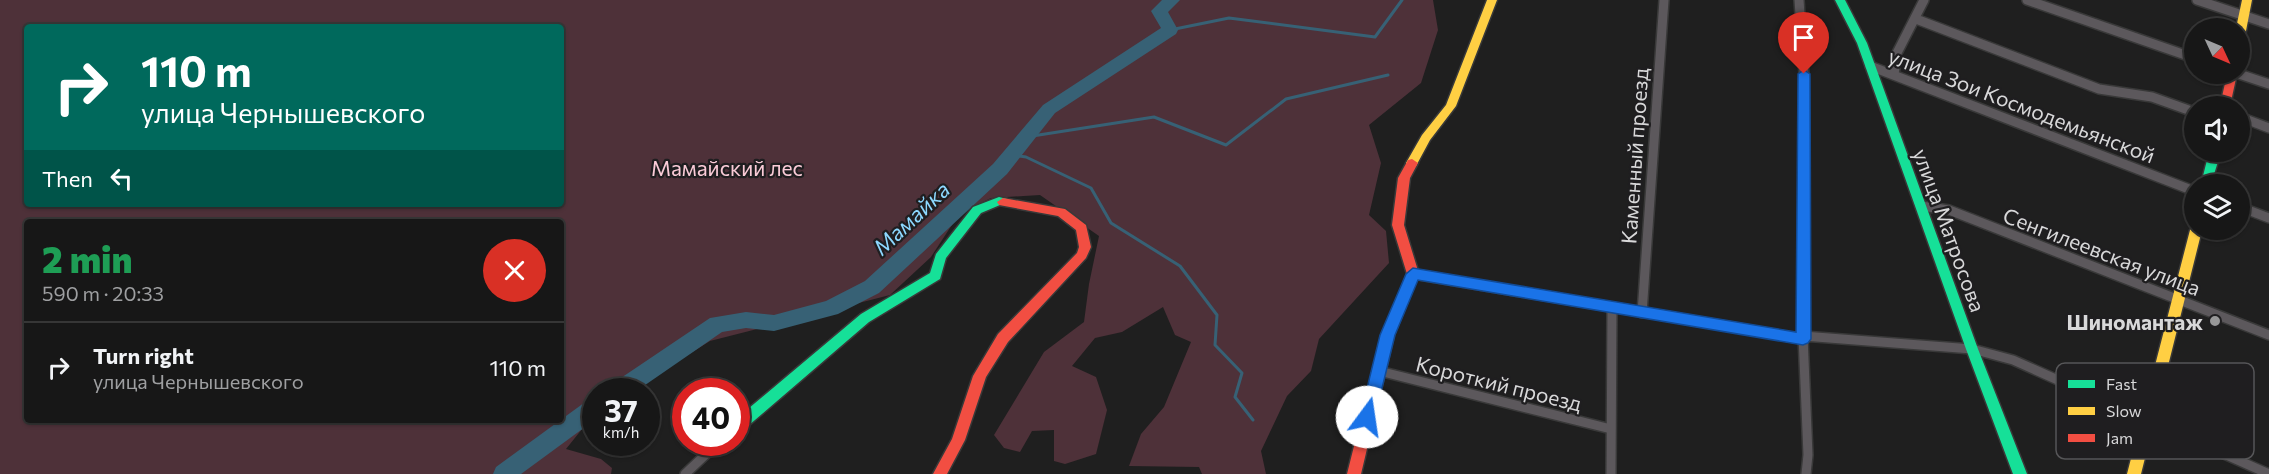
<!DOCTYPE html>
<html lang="en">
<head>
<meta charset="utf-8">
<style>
	body { margin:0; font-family:Commissioner,sans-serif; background:#242424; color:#f1f3f6; height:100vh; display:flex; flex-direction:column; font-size:22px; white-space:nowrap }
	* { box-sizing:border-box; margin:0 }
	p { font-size:20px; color:#9e9fa1 }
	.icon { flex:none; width:33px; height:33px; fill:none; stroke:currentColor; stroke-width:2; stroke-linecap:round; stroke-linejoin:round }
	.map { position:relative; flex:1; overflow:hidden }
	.side { position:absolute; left:24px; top:219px; width:540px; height:204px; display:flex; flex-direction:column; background:#171717; border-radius:6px; box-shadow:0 2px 4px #0004,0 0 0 2px #363636 }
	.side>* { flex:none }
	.top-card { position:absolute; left:24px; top:24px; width:540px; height:183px; border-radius:6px; box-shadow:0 2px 4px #0004,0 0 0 2px #363636; background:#00695c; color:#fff; overflow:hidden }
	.needle { width:39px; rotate:134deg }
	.fabs { position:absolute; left:2184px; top:18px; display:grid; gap:12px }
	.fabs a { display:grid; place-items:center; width:66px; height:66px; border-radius:50%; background:#171717; box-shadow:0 2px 4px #0004,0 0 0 2px #363636; font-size:30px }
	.speed { position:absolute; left:582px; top:378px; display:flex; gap:12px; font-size:30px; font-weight:700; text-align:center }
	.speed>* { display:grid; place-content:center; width:78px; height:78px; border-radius:50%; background:#171717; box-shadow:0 2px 4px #0004,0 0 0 2px #363636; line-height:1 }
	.speed small { font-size:15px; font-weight:400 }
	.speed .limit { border:9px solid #d22; background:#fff; color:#111 }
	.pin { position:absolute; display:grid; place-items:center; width:51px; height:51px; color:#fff; margin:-62px -26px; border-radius:50% 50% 50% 0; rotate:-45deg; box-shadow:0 0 6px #0007 }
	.pin .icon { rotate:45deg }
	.me { position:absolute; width:66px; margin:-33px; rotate:14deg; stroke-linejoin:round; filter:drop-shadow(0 0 4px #0008) }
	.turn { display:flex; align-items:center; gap:21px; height:126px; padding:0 18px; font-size:27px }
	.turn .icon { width:78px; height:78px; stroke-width:2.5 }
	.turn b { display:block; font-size:42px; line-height:51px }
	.then { display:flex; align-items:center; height:57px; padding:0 18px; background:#0003; gap:12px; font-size:22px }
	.round { display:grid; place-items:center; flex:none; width:63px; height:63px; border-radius:32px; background:#242424 }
	.summary { display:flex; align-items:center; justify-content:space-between; height:102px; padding:0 18px }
	h1 { font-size:36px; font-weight:800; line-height:45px; color:#1e9e55 }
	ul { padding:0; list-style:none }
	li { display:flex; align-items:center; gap:18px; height:90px; padding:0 18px; border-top:2px solid #363636 }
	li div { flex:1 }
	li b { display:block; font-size:22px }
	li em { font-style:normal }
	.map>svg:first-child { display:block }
	.green { fill:#4e3139; fill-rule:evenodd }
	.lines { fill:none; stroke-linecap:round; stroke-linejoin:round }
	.stream { stroke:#376175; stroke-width:3 }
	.river { fill:#376175; fill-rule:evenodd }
	.street-casing { stroke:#393939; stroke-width:12 }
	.fast-casing { stroke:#393939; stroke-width:3 }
	.slow-casing { stroke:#393939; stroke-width:3 }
	.jam-casing { stroke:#393939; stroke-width:3 }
	.street { stroke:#5c585c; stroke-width:9 }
	.fast { fill:#16e098; fill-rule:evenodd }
	.slow { fill:#ffcf43; fill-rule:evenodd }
	.jam { fill:#f24e42; fill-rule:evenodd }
	.route { fill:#1a73e8; stroke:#114b97; stroke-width:1.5 }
	.poi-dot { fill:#979798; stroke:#1f1e20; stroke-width:2 }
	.labels { text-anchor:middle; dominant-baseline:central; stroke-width:4.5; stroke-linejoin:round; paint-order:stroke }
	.street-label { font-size:21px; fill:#d8d8d9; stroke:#1f1e20 }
	.park-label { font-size:21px; fill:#facbd7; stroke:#1f1e20 }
	.poi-label { font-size:21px; font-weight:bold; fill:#d8d8d9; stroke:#1f1e20; text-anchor:end }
	.water-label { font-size:22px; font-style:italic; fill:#8dd8ff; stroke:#1f1e20 }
	.key { fill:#1f1e20; stroke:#565658; stroke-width:1.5 }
	.key-label { font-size:16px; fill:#d8d8d9 }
</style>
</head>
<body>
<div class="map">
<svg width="2269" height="474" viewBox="0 0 2269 474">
	<rect width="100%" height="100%" fill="#1f1f1f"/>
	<path class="green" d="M0 0H1433L1438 30 1421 83 1369 125 1381 163 1369 215 1386 231 1389 263 1319 339 1311 371 1287 396 1261 451 1266 474H1202L1199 467 1129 466 1141 434 1164 407 1191 342 1175 335 1163 307 1122 332 1095 338 1072 366 1096 377 1107 410 1096 454 1065 464 1054 461V430L1032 431 1020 452 1004 448 994 435 1044 352 1084 322 1089 284 1099 236 1040 195 991 198 959 214 931 257 890 295 710 341 630 391 596 392 595 413 566 449 601 459 612 468 611 474H0ZM27 27H561V204H27ZM27 222H561V420H27Z"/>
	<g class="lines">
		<path class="stream" d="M1170 30 1229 18 1375 37 1402 0
			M1026 137 1154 117 1226 145 1286 99 1388 75
			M1012 155 1026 157 1091 188 1111 223 1180 266 1217 315 1215 345 1242 373 1235 397 1253 420"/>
		<path class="river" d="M1162 0H1180L1168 12 1178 30 1176 34 1055 113 1007 174 879 293 838 314 774 331 746 328 722 332 635 392H606L609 386 710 318 746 312 774 315 826 301 865 281 993 164 1043 105 1161 28 1151 11Z
			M596 397V419L521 474H493L496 467 588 400Z"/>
		<defs>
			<path id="street" d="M1799 0 1804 74 1803 336 1808 455 1806 474
				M2027 0 2194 58
				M2197 0 2269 24
				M1916 19 2099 89 2152 97 2194 112
				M1870 66 2194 191
				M2239 74 2269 84
				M1894 75 1897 53 1924 0
				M2240 117 2269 128
				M1921 206 1949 210 2269 335
				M2240 207 2269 218
				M1413 274 1803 339
				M1642 313 1664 0
				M1803 336 1972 349 2013 360 2269 474
				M1379 371 1611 429
				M685 474 719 442
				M1611 474 1612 309"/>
			<path id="fast" d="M1835 0H1845L1867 43 1978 349 2027 474H2013L1966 349 1857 43Z
				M2209 152H2221L2211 184H2201Z
				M999 197 1007 199 1009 202 1007 205H1000L981 213 946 258 940 279 869 322 741 432 736 434V419L861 314 930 273 936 254 973 207Z"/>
			<path id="slow" d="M1487 0H1497L1456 106 1430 140 1416 166H1408L1406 163 1422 135 1446 105Z
				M2242 0H2252L2245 36 2240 39V28H2236Z
				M2194 226V230H2202L2141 474H2127L2190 230Z"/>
			<path id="jam" d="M2227 74H2237L2230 106H2220Z
				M1412 159 1418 163 1410 178 1404 225 1419 274 1394 335 1361 474H1347L1382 335 1407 274 1392 225 1398 178 1408 160Z
				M1003 198 1065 209 1086 225 1091 247 1086 258 1008 342 986 377 965 440 947 474H933L952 439 973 376 998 334 1077 253 1079 247 1076 230 1058 216 999 205 997 202Z"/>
		</defs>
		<use href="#street" class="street-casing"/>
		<use href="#fast" class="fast-casing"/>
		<use href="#slow" class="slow-casing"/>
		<use href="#jam" class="jam-casing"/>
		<use href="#street" class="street"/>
		<use href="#fast" class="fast"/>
		<use href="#slow" class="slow"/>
		<use href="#jam" class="jam"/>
	</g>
	<path class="route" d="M1804 70 1810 74 1811 339 1808 343 1803 345 1418 280 1395 335 1375 417 1373 422 1367 424 1362 422 1360 417 1380 335 1406 274 1413 268 1796 332 1798 74Z"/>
	<circle class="poi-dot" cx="2215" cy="321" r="6"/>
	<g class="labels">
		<g class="street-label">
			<text transform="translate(2022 105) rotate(21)">улица Зои Космодемьянской</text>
			<text transform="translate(1634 156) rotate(-86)">Каменный проезд</text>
			<text transform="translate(1950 230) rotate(70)">улица Матросова</text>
			<text transform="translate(2102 251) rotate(21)">Сенгилеевская улица</text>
			<text transform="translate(1499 383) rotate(14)">Короткий проезд</text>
		</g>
		<g class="park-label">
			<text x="727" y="167">Мамайский лес</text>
		</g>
		<g class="poi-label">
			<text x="2203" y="321">Шиномантаж</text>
		</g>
		<g class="water-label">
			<text transform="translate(911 218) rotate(-43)">Мамайка</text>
		</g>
	</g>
	<rect x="2056" y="363" width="198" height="96" rx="9" class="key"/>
	<rect x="2068" y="380" width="27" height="8" fill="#16e098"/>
	<rect x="2068" y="407" width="27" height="8" fill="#ffcf43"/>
	<rect x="2068" y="434" width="27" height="8" fill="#f24e42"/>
	<g class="key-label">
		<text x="2106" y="390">Fast</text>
		<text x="2106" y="417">Slow</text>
		<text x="2106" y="444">Jam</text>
	</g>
</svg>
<div class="fabs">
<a><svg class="needle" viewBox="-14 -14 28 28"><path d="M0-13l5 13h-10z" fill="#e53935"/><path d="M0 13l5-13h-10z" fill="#9e9fa1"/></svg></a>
<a><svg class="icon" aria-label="sound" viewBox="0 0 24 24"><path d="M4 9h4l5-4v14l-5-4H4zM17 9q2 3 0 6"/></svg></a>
<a><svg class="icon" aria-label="layers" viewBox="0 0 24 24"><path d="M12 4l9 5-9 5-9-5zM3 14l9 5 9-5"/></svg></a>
</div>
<div class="speed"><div>37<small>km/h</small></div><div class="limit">40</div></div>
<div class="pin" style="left:1804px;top:74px;background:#d93025"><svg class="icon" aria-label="arrive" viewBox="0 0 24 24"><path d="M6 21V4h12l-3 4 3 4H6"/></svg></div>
<svg class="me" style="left:1367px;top:417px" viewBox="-20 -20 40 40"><circle r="19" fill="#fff"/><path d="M0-13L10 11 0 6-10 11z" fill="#1a73e8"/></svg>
<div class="top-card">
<div class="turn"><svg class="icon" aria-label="right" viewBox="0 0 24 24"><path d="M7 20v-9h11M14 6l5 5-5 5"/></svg><div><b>110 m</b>улица Чернышевского</div></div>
<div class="then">Then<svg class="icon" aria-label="left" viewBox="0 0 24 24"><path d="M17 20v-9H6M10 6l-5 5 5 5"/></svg></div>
</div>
<section class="side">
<div class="summary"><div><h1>2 min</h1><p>590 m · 20:33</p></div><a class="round" style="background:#d93025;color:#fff"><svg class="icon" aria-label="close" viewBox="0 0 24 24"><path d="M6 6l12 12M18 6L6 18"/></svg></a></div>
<ul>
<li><svg class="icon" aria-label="right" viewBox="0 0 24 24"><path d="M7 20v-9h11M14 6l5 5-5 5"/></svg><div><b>Turn right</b><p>улица Чернышевского</p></div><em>110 m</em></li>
</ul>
</section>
</div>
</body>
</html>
